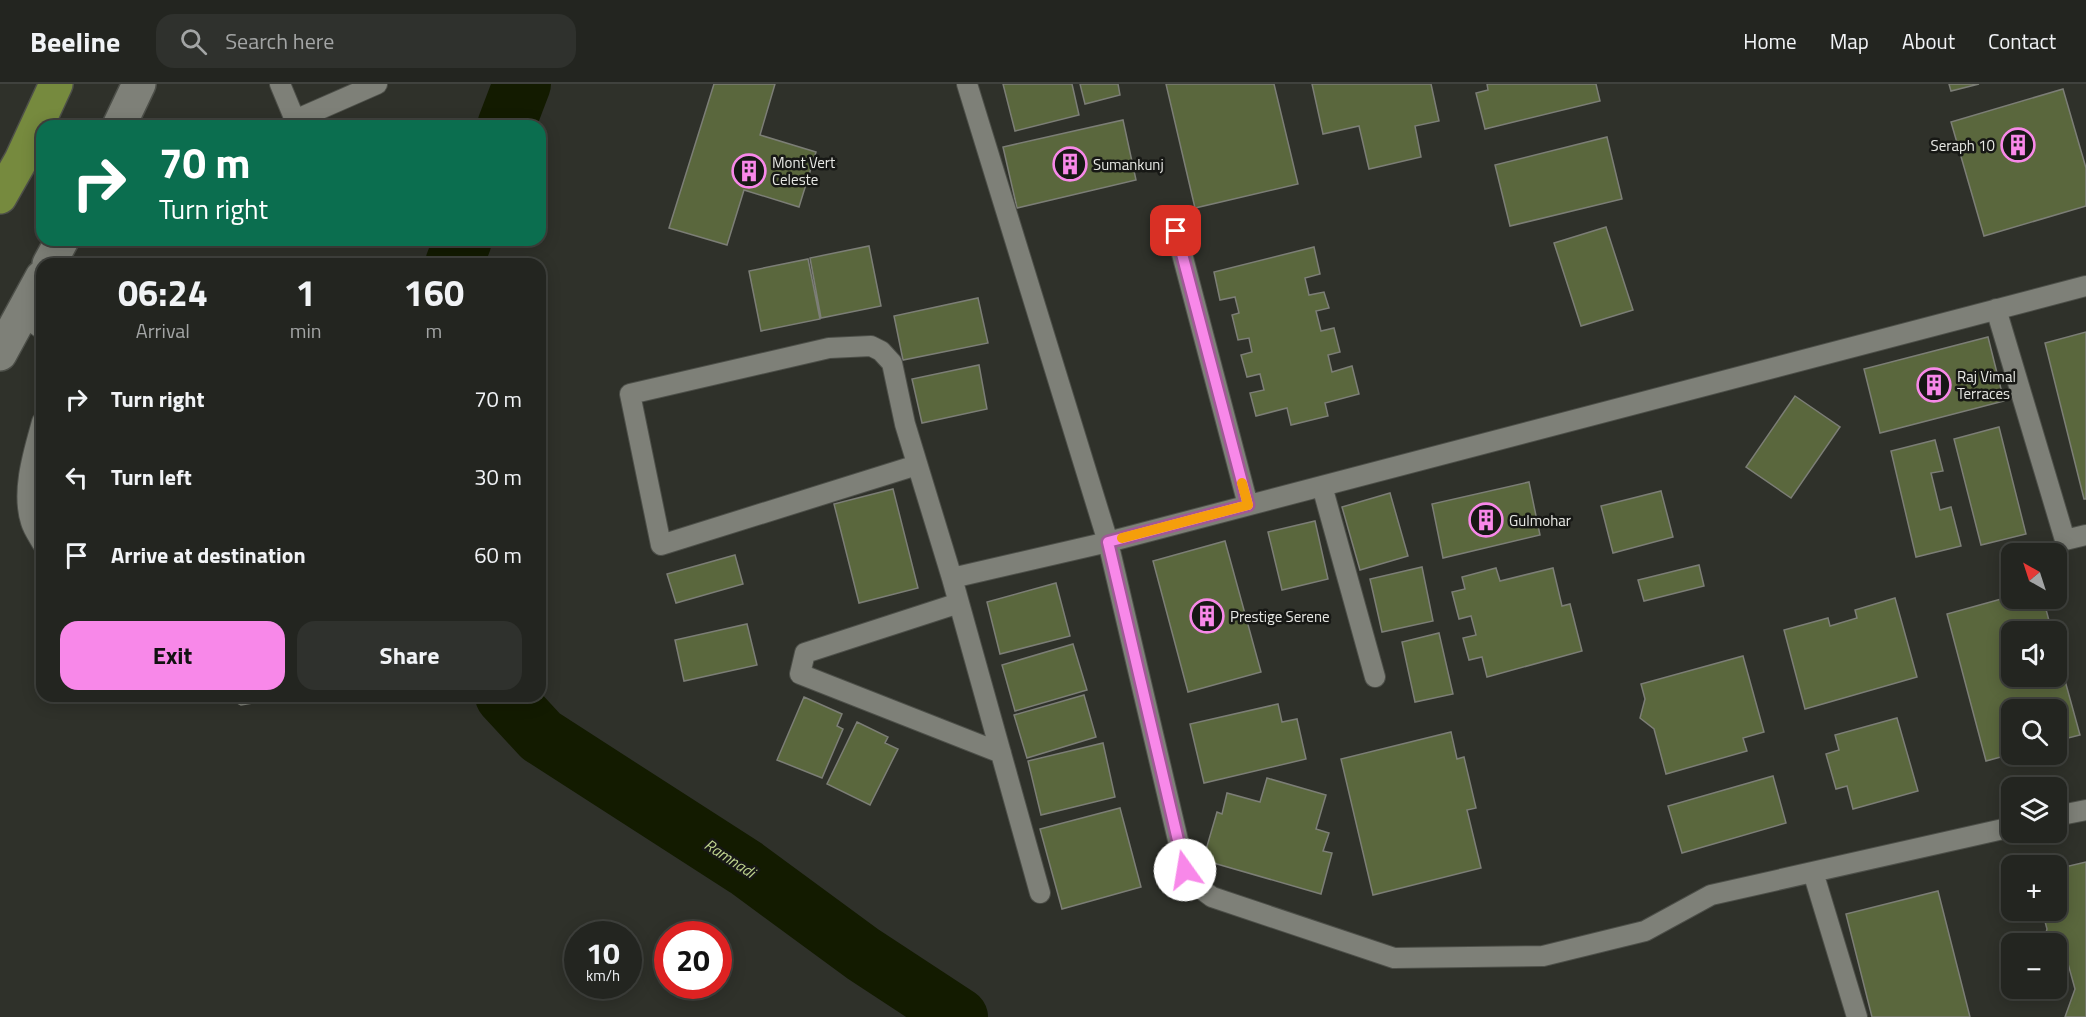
<!DOCTYPE html>
<html lang="en">
<head>
<meta charset="utf-8">
<style>
	body { margin:0; font-family:"Titillium Web",sans-serif; background:#2f312d; color:#f1f3f6; height:100vh; display:flex; flex-direction:column; font-size:22px; white-space:nowrap }
	* { box-sizing:border-box; margin:0 }
	p { font-size:20px; color:#a3a5a5 }
	.icon { flex:none; width:33px; height:33px; fill:none; stroke:currentColor; stroke-width:2; stroke-linecap:round; stroke-linejoin:round }
	.map { position:relative; flex:1; overflow:hidden }
	.side { position:absolute; left:36px; top:174px; width:510px; height:444px; display:flex; flex-direction:column; background:#232520; border-radius:18px; box-shadow:0 3px 15px #0003,0 0 0 2px #40423e }
	.side>* { flex:none }
	.guide { position:absolute; left:36px; top:36px; width:510px; height:126px; border-radius:18px; box-shadow:0 3px 15px #0003,0 0 0 2px #40423e; background:#0b6e4f; color:#fff; overflow:hidden }
	.needle { width:39px; rotate:321deg }
	.buttons { position:absolute; left:2001px; top:459px; display:grid; gap:12px }
	.buttons a { display:grid; place-items:center; width:66px; height:66px; border-radius:12px; background:#232520; box-shadow:0 3px 15px #0003,0 0 0 2px #40423e; font-size:30px }
	.speed { position:absolute; left:564px; top:837px; display:flex; gap:12px; font-size:30px; font-weight:700; text-align:center }
	.speed>* { display:grid; place-content:center; width:78px; height:78px; border-radius:50%; background:#232520; box-shadow:0 3px 15px #0003,0 0 0 2px #40423e; line-height:1 }
	.speed small { font-size:15px; font-weight:400 }
	.speed .limit { border:9px solid #d22; background:#fff; color:#111 }
	.pin { position:absolute; display:grid; place-items:center; width:51px; height:51px; color:#fff; margin:-26px; border-radius:12px; box-shadow:0 3px 9px #0006 }
	.me { position:absolute; width:66px; margin:-33px; rotate:347deg; stroke-linejoin:round; filter:drop-shadow(0 0 4px #0008) }
	.turn { display:flex; align-items:center; gap:21px; height:126px; padding:0 24px; font-size:27px }
	.turn .icon { width:78px; height:78px; stroke-width:2.5 }
	.turn b { display:block; font-size:42px; line-height:51px }
	.eta { display:flex; justify-content:space-evenly; align-items:center; height:102px; text-align:center }
	.eta b { font-size:36px; font-weight:700; line-height:42px }
	.button { display:flex; gap:12px; margin-top:auto; padding:12px 24px }
	.button a { flex:1; height:69px; border-radius:18px; background:#f888e9; color:#111; font-size:24px; font-weight:700; line-height:69px; text-align:center }
	.button a+a { background:#2f312d; color:#f1f3f6 }
	ul { padding:0; list-style:none }
	li { display:flex; align-items:center; gap:18px; height:78px; padding:0 24px }
	li div { flex:1 }
	li b { display:block; font-size:22px }
	li em { font-style:normal }
	header { display:flex; align-items:center; gap:36px; box-sizing:border-box; height:84px; padding:0 30px; background:#232520; border-bottom:2px solid #40423e }
	header strong { font-size:28px }
	nav { display:flex; gap:33px; margin-inline-start:auto; font-size:21px }
	.search { width:420px; height:54px; background:#2f312d; display:flex; align-items:center; gap:15px; box-sizing:border-box; padding:0 21px; border-radius:18px; color:#a3a5a5; font-size:22px }
	.map>svg:first-child { display:block }
	.lines { fill:none; stroke-linecap:round; stroke-linejoin:round }
	.river { stroke:#131b00; stroke-width:58 }
	.building { fill:#5a673d; stroke:#7c7e76; stroke-width:1.5 }
	.service-casing { stroke:#4d4f49; stroke-width:22 }
	.tertiary-casing { stroke:#4d4f49; stroke-width:36 }
	.trunk-casing { stroke:#4d4f49; stroke-width:36 }
	.service { stroke:#7e8078; stroke-width:20 }
	.tertiary { stroke:#7e8078; stroke-width:33 }
	.trunk { stroke:#768a3e; stroke-width:33 }
	.route-casing { stroke:#a15897; stroke-width:15 }
	.route { stroke:#f888e9; stroke-width:10 }
	.slow { stroke:#f59e0b; stroke-width:10 }
	.labels { text-anchor:middle; dominant-baseline:central; stroke-width:5; stroke-linejoin:round; paint-order:stroke }
	.poi-label { font-size:15px; fill:#e7e8e4; stroke:#171815; text-anchor:start }
	.water-label { font-size:16px; font-style:italic; fill:#bed38e; stroke:#171815 }
</style>
</head>
<body>
<header>
<strong>Beeline</strong>
<div class="search"><svg class="icon" aria-label="search" viewBox="0 0 24 24"><circle cx="10" cy="10" r="6"/><path d="M15 15l6 6"/></svg>Search here</div>
<nav><a>Home</a><a>Map</a><a>About</a><a>Contact</a></nav>
</header>
<div class="map">
<svg width="2086" height="933" viewBox="0 0 2086 933">
	<rect width="100%" height="100%" fill="#2f312a"/>
	<g class="lines">
		<path class="river" d="M506 42 522 0
			M454 180 463 156
			M504 612 541 652 746 784 863 870 959 933"/>
	</g>
	<path class="building" d="M714 0H775L760 51 816 68 799 123 744 106 727 161 669 144Z
		M1003 0H1072L1079 31 1015 47Z
		M1080 0H1118L1120 11 1085 20Z
		M1166 0H1274L1298 100 1195 124Z
		M1312 0H1431L1439 37 1415 42 1421 73 1369 85 1359 42 1323 50Z
		M1487 0H1596L1600 17 1485 45 1476 9 1488 6Z
		M1949 0H1979L1951 7Z
		M2063 5 2086 84V122L1984 152 1951 38Z
		M1123 36 1136 96 1017 124 1003 63Z
		M1607 53 1622 115 1510 142 1495 81Z
		M1606 143 1633 226 1581 242 1554 159Z
		M869 162 881 222 821 234 810 174Z
		M1314 163 1320 190 1305 194 1309 211 1324 208 1329 224 1316 227 1321 247 1334 244 1340 268 1328 271 1332 288 1352 282 1359 310 1325 319 1328 332 1291 341 1287 324 1256 332 1250 309 1264 306 1260 290 1247 293 1241 271 1252 268 1249 254 1238 256 1232 231 1239 229 1235 213 1220 216 1214 188Z
		M808 175 820 235 761 247 749 187Z
		M978 214 988 259 903 276 894 232Z
		M2086 248V415H2084L2045 259Z
		M1988 253 2004 317 1880 349 1864 285Z
		M979 281 987 325 922 339 912 295Z
		M1795 312 1840 343 1791 414 1746 383Z
		M1999 343 2026 450 1981 461 1954 355Z
		M1935 356 1943 387 1931 389 1940 426 1951 423 1961 462 1916 473 1891 367Z
		M1529 398 1540 451 1443 474 1432 420Z
		M893 405 918 504 859 519 834 420Z
		M1661 407 1673 453 1613 469 1601 422Z
		M1390 409 1408 472 1360 486 1342 423Z
		M42 411V430L34 415Z
		M1315 437 1328 495 1282 506 1268 448Z
		M1225 457 1261 588 1188 608 1153 477Z
		M735 471 743 500 676 519 667 490Z
		M1699 481 1704 502 1644 517 1638 496Z
		M1422 483 1433 537 1382 548 1370 495Z
		M1496 484 1500 497 1553 484 1562 522 1570 520 1582 567 1487 593 1482 573 1469 576 1463 554 1476 551 1471 532 1459 535 1452 508 1465 505 1462 493Z
		M1056 499 1070 552 1000 570 987 518Z
		M2012 512V514H2043L2052 548H2012V592H2056V564L2080 651 2056 657V626H2012V670L1986 677 1947 530Z
		M1895 514 1917 593 1805 625 1784 546 1828 534 1830 542 1857 534 1855 526Z
		M747 540 757 581 684 597 675 556Z
		M1439 549 1453 610 1415 618 1402 558Z
		M1073 560 1087 606 1015 627 1002 581Z
		M1743 572 1764 648 1743 654 1747 667 1666 690 1654 645 1640 634 1645 615 1641 600Z
		M1084 611 1096 653 1027 674 1014 631Z
		M224 612H274L270 616 241 621Z
		M804 613 842 630 837 642 843 645 822 694 777 676Z
		M1278 620 1282 638 1297 635 1306 675 1204 699 1190 640Z
		M1897 634 1918 707 1853 725 1847 702 1836 705 1826 670 1839 666 1835 651Z
		M857 638 888 653 885 659 898 665 870 721 827 700Z
		M1451 648 1457 675 1464 673 1476 724 1467 726 1481 784 1373 811 1341 675Z
		M1103 659 1115 713 1041 731 1028 677Z
		M1773 692 1786 739 1682 769 1668 722Z
		M1267 694 1326 711 1316 745 1329 749 1323 767 1332 769 1321 810 1203 776 1217 728 1222 730 1227 709 1260 718Z
		M1120 724 1141 803 1062 825 1040 745Z
		M2086 778V933H2065L2075 905 2067 876 2056 873V860H2043L2047 845 2042 826H2056V785Z
		M1938 807 1970 933H1872L1846 830Z"/>
	<g class="lines">
		<defs>
			<path id="service" d="M280 0 295 36 377 0
				M967 0 1108 458 1185 786 1196 801 1212 813 1394 874 1543 872 1645 847 1711 811 2012 743
				M1176 147 1248 421
				M1996 225 2065 456 2086 451
				M22 231 42 245
				M42 338C34 367 21 407 31 438 33 445 38 452 42 459
				M917 381 661 461 630 310 829 264 871 262 881 267 892 279 905 340 952 494 1040 809
				M1322 402 1375 593
				M952 494 1108 458 2086 202
				M959 519 805 569 800 590 1001 669
				M2056 732 2086 726
				M1813 788 1857 933"/>
			<path id="tertiary" d="M119 42 139 0
				M49 180 62 156
				M0 270 42 193"/>
			<path id="trunk" d="M0 113 21 76 56 0"/>
		</defs>
		<use href="#service" class="service-casing"/>
		<use href="#tertiary" class="tertiary-casing"/>
		<use href="#trunk" class="trunk-casing"/>
		<use href="#service" class="service"/>
		<use href="#tertiary" class="tertiary"/>
		<use href="#trunk" class="trunk"/>
	</g>
	<g class="lines">
		<defs>
			<path id="route" d="M1176 147 1248 421 1108 458 1185 786"/>
		</defs>
		<use href="#route" class="route-casing"/>
		<use href="#route" class="route"/>
		<path class="slow" d="M1122 454 1248 421 1242 399"/>
	</g>
	<defs>
		<symbol id="building-ring" viewBox="-11 -11 22 22"><circle r="9.5" fill="#171815" stroke="#f888e9" stroke-width="1.5"/><path d="M-4-6H4V6H1V3H-1V6H-4ZM-2.5-4.3h1.7v1.8h-1.7ZM.8-4.3h1.7v1.8H.8ZM-2.5-1h1.7V.8h-1.7ZM.8-1h1.7V.8H.8Z" fill="#f888e9"/></symbol>
	</defs>
	<g fill-rule="evenodd">
		<use href="#building-ring" x="1999" y="42" width="38" height="38"/>
		<use href="#building-ring" x="1051" y="61" width="38" height="38"/>
		<use href="#building-ring" x="730" y="68" width="38" height="38"/>
		<use href="#building-ring" x="1915" y="282" width="38" height="38"/>
		<use href="#building-ring" x="1467" y="417" width="38" height="38"/>
		<use href="#building-ring" x="1188" y="513" width="38" height="38"/>
	</g>
	<g class="labels">
		<g class="poi-label">
			<text x="1995" y="61" text-anchor="end">Seraph 10</text>
			<text x="772" y="78">Mont Vert<tspan x="772" dy="17">Celeste</tspan></text>
			<text x="1093" y="80">Sumankunj</text>
			<text x="1957" y="292">Raj Vimal<tspan x="1957" dy="17">Terraces</tspan></text>
			<text x="1509" y="436">Gulmohar</text>
			<text x="1230" y="532">Prestige Serene</text>
		</g>
		<g class="water-label">
			<text transform="translate(730 774) rotate(33)">Ramnadi</text>
		</g>
	</g>
</svg>
<div class="buttons">
<a><svg class="needle" viewBox="-14 -14 28 28"><path d="M0-13l5 13h-10z" fill="#e53935"/><path d="M0 13l5-13h-10z" fill="#a3a5a5"/></svg></a>
<a><svg class="icon" aria-label="sound" viewBox="0 0 24 24"><path d="M4 9h4l5-4v14l-5-4H4zM17 9q2 3 0 6"/></svg></a>
<a><svg class="icon" aria-label="search" viewBox="0 0 24 24"><circle cx="10" cy="10" r="6"/><path d="M15 15l6 6"/></svg></a>
<a><svg class="icon" aria-label="layers" viewBox="0 0 24 24"><path d="M12 4l9 5-9 5-9-5zM3 14l9 5 9-5"/></svg></a>
<a>+</a>
<a>−</a>
</div>
<div class="speed"><div>10<small>km/h</small></div><div class="limit">20</div></div>
<div class="pin" style="left:1176px;top:147px;background:#d93025"><svg class="icon" aria-label="arrive" viewBox="0 0 24 24"><path d="M6 21V4h12l-3 4 3 4H6"/></svg></div>
<svg class="me" style="left:1185px;top:786px" viewBox="-20 -20 40 40"><circle r="19" fill="#fff"/><path d="M0-13L10 11 0 6-10 11z" fill="#f888e9"/></svg>
<div class="guide">
<div class="turn"><svg class="icon" aria-label="right" viewBox="0 0 24 24"><path d="M7 20v-9h11M14 6l5 5-5 5"/></svg><div><b>70 m</b>Turn right</div></div>
</div>
<section class="side">
<div class="eta">
<div><b>06:24</b><p>Arrival</p></div>
<div><b>1</b><p>min</p></div>
<div><b>160</b><p>m</p></div>
</div>
<ul>
<li><svg class="icon" aria-label="right" viewBox="0 0 24 24"><path d="M7 20v-9h11M14 6l5 5-5 5"/></svg><div><b>Turn right</b></div><em>70 m</em></li>
<li><svg class="icon" aria-label="left" viewBox="0 0 24 24"><path d="M17 20v-9H6M10 6l-5 5 5 5"/></svg><div><b>Turn left</b></div><em>30 m</em></li>
<li><svg class="icon" aria-label="arrive" viewBox="0 0 24 24"><path d="M6 21V4h12l-3 4 3 4H6"/></svg><div><b>Arrive at destination</b></div><em>60 m</em></li>
</ul>
<div class="button"><a>Exit</a><a>Share</a></div>
</section>
</div>
</body>
</html>
